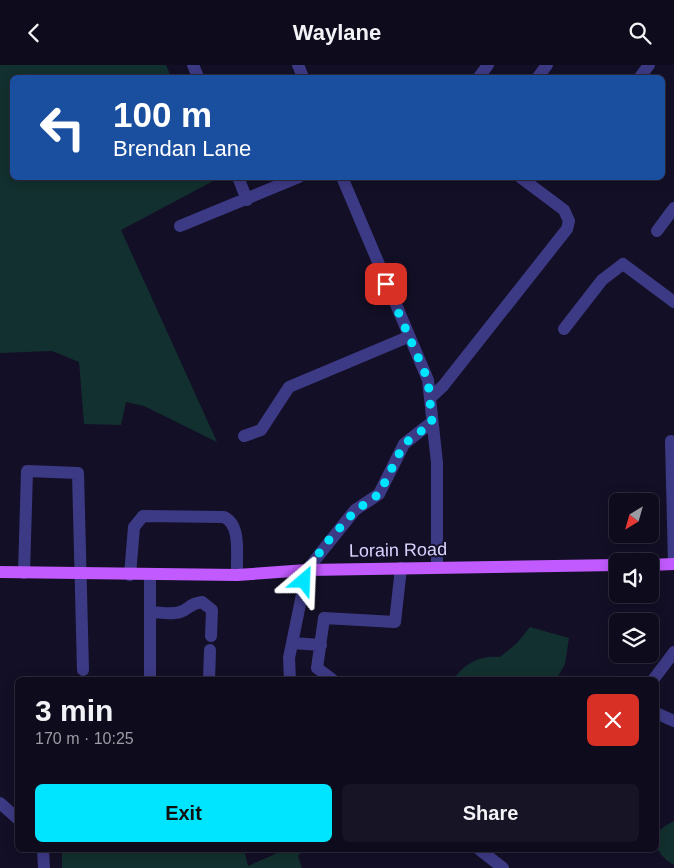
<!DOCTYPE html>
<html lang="en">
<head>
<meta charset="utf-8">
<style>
	body { margin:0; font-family:Arial,sans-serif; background:#171425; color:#f1f3f6; height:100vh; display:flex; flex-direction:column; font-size:19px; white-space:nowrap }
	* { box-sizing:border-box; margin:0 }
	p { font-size:16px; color:#9b9ba3 }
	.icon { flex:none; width:28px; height:28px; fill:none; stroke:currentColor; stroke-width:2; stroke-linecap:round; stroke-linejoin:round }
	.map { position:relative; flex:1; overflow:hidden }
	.sheet { position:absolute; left:15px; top:612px; width:644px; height:175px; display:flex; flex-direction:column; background:#0e0b1c; border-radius:8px; box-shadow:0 2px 12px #0003,0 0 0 1px #2e2b3b }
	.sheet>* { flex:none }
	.guide { position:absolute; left:10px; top:10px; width:655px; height:105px; border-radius:8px; box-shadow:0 2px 12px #0003,0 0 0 1px #2e2b3b; background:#1a4fa0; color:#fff; overflow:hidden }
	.needle { width:32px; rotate:217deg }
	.controls { position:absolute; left:609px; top:428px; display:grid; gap:10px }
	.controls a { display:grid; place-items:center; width:50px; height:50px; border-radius:8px; background:#0e0b1c; box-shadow:0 2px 12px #0003,0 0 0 1px #2e2b3b; font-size:25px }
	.pin { position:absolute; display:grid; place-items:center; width:42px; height:42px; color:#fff; margin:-21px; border-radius:10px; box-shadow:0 2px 8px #0006 }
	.me { position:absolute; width:55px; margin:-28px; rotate:26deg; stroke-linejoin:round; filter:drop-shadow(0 0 4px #0008) }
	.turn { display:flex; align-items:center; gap:18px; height:105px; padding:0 20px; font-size:22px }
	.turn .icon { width:65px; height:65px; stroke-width:2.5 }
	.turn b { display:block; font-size:35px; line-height:42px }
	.round { display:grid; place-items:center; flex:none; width:52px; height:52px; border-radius:8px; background:#171425 }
	.head { display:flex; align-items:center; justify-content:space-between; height:85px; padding:0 20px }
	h1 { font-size:30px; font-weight:600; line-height:38px }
	.primary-button { display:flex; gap:10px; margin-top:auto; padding:10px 20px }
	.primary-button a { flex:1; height:58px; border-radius:8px; background:#00e5ff; color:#111; font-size:20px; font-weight:600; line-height:58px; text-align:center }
	.primary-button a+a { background:#171425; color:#f1f3f6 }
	header { display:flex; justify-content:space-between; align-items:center; height:65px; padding:0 20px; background:#0e0b1c; font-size:22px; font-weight:600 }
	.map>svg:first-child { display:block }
	.green { fill:#12302f }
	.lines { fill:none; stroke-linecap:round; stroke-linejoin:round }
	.minor { stroke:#3d3a85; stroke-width:12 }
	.major { stroke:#c25bff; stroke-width:12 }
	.route { stroke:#00e5ff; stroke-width:9; stroke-dasharray:0 16.2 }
	.labels { text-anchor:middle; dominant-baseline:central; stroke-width:4; stroke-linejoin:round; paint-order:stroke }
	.street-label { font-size:18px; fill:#d9d4ff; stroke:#130f26 }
</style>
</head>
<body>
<header><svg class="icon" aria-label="back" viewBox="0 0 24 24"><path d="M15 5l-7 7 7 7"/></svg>Waylane<svg class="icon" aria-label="search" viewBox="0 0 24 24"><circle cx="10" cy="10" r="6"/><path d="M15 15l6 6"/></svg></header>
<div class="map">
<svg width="674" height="803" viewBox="0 0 674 803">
	<rect width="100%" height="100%" fill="#130f26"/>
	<path class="green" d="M0 0H166L171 12H12V112L216 113 217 114 121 165 217 377 144 341 126 337 121 360 84 359 79 297 52 286 0 288Z
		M530 562 569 573 565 599 556 615H453C464 598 481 590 500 592L517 578Z
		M674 756V800C662 794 649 778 660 765 664 761 670 758 674 756Z
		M62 785H244L248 801 284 785H303L298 791 302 803H62Z"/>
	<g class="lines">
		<path class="minor" d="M193 0 198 12
			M298 0 303 12
			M479 12 488 0
			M538 12 547 0
			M640 12 649 0
			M238 112 247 135
			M342 112 428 315 437 398V502
			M180 161 299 112
			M657 166 674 143
			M564 264 602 215 623 199 674 237
			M430 333 443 321 567 164 569 156 564 145 520 112
			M244 371 261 365 289 322 408 272
			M671 376 674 499
			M24 508 27 406 78 408 83 605
			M130 510 134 462 143 451 224 452C242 460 236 492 237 510
			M150 510V615
			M150 547C159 547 171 550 180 547 190 544 188 539 202 537L212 545 211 571
			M292 578 321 580
			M209 615 210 585
			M290 615 289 593 307 505 355 445 379 429 404 379 432 357
			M333 615 317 603 324 553 395 557 401 503
			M653 615 674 587
			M656 648 674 656
			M0 738 18 754
			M43 785 44 803
			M480 785 503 803"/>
		<path class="major" d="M650 500 674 499
			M0 507 237 510 307 505 618 500"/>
	</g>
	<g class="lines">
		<path class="route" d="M304 516 307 505 328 476 355 446 379 429 404 379 432 358 428 315 386 219"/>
	</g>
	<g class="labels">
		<g class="street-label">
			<text transform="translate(398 485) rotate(-1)">Lorain Road</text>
		</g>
	</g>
</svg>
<div class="controls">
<a><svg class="needle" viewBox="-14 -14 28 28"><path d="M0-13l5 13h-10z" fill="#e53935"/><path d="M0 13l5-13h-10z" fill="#9b9ba3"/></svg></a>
<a><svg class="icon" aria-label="sound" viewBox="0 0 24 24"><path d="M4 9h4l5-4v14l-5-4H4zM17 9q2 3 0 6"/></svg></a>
<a><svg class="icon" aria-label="layers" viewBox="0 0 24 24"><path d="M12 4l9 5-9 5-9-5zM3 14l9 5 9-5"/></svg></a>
</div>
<div class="pin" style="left:386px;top:219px;background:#d93025"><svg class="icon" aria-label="arrive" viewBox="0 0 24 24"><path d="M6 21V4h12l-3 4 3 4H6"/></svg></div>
<svg class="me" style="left:304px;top:516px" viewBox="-20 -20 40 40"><path d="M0-17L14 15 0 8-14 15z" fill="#00e5ff" stroke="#fff" stroke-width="4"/></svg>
<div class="guide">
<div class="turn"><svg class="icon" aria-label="left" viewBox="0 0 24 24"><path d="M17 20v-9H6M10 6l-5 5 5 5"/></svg><div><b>100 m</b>Brendan Lane</div></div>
</div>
<section class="sheet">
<div class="head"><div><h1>3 min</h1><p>170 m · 10:25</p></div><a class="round" style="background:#d93025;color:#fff"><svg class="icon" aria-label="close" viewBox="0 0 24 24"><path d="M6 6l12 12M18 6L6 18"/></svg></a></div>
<div class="primary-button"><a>Exit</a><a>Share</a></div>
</section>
</div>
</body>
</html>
